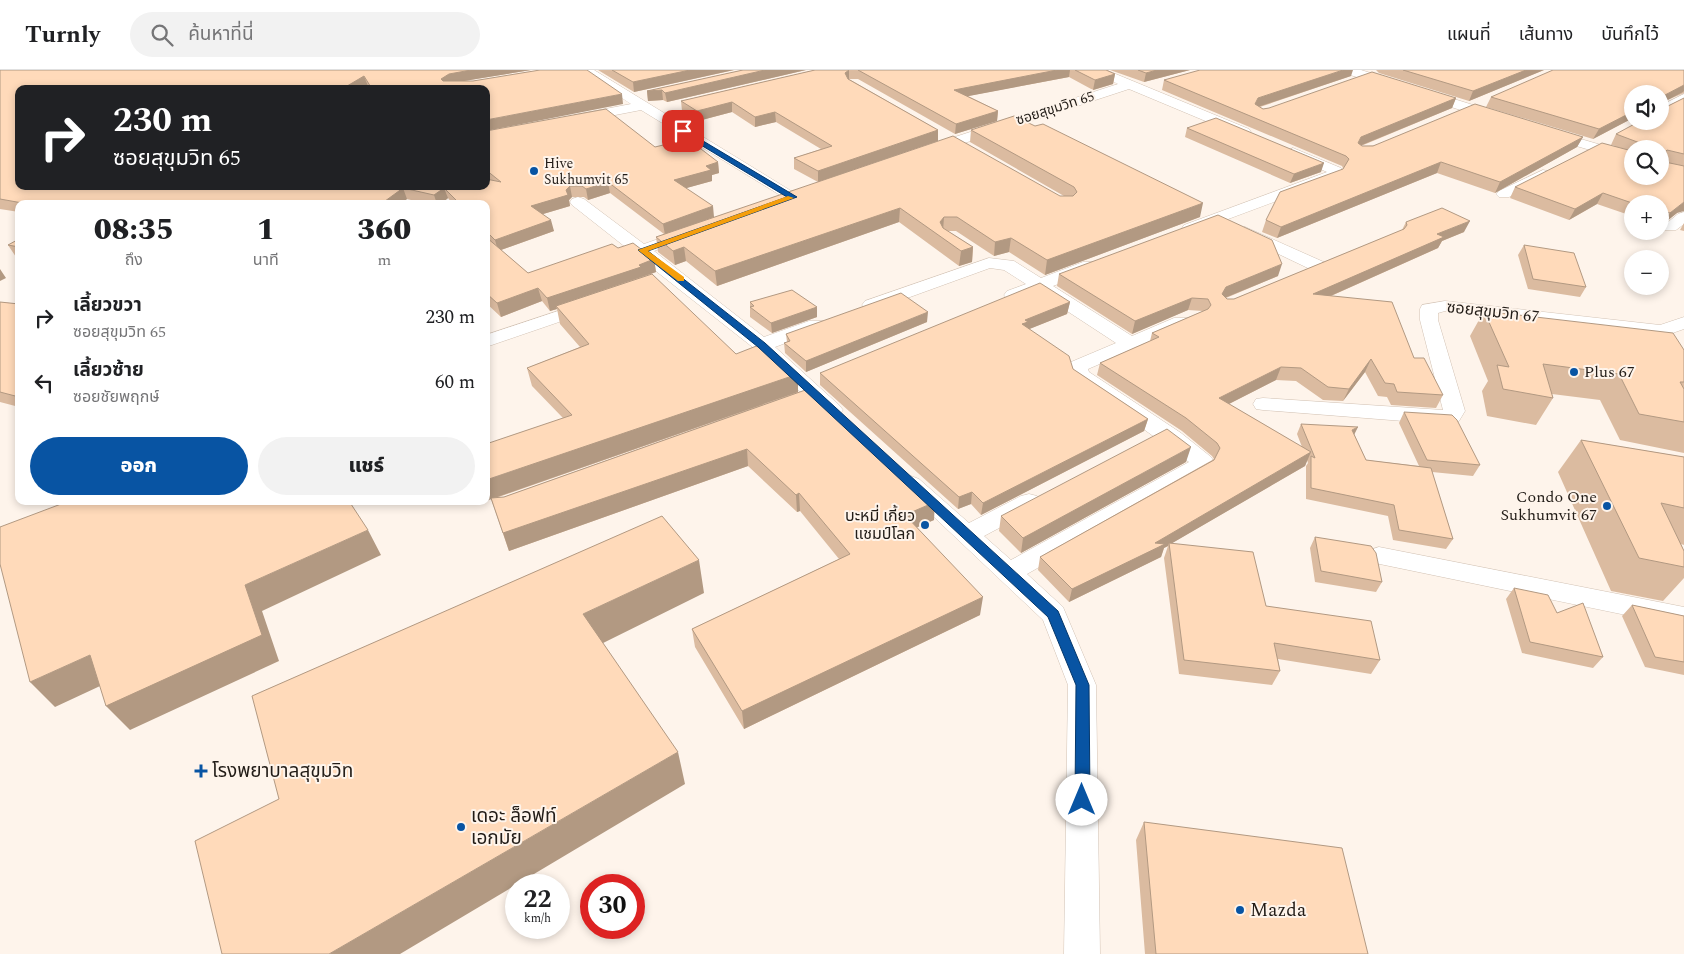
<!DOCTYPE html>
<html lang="th">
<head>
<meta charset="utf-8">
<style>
	body { margin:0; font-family:Spectral,"Noto Sans Thai",serif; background:#f2f2f2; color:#202124; height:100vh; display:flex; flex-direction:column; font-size:19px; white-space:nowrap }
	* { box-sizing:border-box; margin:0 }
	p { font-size:16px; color:#757577 }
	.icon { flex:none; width:28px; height:28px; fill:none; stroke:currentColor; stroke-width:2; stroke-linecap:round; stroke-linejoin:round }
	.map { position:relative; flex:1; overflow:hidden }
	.panel { position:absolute; left:15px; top:130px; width:475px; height:305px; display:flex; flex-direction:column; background:#fff; border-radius:10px; box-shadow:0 2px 8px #0003 }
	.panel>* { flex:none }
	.hud { position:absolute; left:15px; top:15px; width:475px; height:105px; border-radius:10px; box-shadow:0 2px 8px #0003; background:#202124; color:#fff; overflow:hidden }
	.fabs { position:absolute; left:1624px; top:15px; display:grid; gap:10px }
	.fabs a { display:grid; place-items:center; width:45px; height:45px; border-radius:50%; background:#fff; box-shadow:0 2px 8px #0003; font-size:25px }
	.speed { position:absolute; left:505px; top:804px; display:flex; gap:10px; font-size:25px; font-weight:700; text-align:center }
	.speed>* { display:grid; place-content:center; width:65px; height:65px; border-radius:50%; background:#fff; box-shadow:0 2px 8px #0003; line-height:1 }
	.speed small { font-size:12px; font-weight:400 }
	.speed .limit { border:8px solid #d22; background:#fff; color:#111 }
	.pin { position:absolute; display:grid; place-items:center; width:42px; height:42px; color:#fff; margin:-21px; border-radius:10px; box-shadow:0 2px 8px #0006 }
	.me { position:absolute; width:55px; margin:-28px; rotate:0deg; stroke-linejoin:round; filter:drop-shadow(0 0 4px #0008) }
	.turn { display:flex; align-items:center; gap:18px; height:105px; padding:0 15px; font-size:22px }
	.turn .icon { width:65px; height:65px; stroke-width:2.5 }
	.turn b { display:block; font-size:35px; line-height:42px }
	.eta { display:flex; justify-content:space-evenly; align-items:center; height:85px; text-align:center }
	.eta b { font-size:30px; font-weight:800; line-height:35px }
	.cta { display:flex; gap:10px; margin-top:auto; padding:10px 15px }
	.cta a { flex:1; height:58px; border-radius:30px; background:#0854a3; color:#fff; font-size:20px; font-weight:800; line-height:58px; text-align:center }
	.cta a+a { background:#f2f2f2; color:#202124 }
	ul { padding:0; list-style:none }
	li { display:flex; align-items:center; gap:15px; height:65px; padding:0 15px }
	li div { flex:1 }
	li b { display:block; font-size:19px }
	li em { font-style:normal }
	header { display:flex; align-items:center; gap:30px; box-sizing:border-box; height:70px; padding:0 25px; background:#fff; border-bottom:1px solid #e0e0e0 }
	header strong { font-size:24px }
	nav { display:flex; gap:28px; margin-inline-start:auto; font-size:18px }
	.search { width:350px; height:45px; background:#f2f2f2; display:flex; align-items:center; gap:12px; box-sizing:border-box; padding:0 18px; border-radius:28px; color:#757577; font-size:19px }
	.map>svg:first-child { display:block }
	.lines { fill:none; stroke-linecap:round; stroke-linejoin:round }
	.minor-casing { stroke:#d2c2b4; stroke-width:1 }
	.minor { fill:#fff; fill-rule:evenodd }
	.wall { fill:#dbbba0; fill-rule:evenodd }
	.shaded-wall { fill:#b29982 }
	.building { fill:#ffdaba; stroke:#b29982 }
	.route { fill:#0854a3; stroke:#05376a }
	.slow { fill:#f59e0b }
	.poi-dot { fill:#0854a3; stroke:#fef4eb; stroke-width:2 }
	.labels { text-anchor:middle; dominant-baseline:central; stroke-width:4; stroke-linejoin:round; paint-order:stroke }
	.far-street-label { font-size:14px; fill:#221c17; stroke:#fef4eb }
	.far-poi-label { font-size:14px; fill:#221c17; stroke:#fef4eb; text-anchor:start }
	.street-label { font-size:16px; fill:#221c17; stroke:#fef4eb }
	.poi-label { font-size:16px; fill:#221c17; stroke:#fef4eb; text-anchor:end }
	.near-poi-label { font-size:19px; fill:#221c17; stroke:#fef4eb; text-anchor:start }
</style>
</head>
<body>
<header>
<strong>Turnly</strong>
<div class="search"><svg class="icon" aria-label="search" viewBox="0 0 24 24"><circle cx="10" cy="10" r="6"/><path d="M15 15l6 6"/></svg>ค้นหาที่นี่</div>
<nav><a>แผนที่</a><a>เส้นทาง</a><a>บันทึกไว้</a></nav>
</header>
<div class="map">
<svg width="1684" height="884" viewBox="0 0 1684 884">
	<rect width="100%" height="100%" fill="#fef4eb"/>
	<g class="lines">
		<defs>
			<path id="minor" d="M579 0H594L801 127 793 132 788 130 641 40 579 52 574 51 572 48 574 45 631 34Z
				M1089 0H1106L1249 59 1251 62 1244 66 1239 65 1129 19 934 83H924L922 80 924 77 1118 14Z
				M1342 0H1361L1502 44 1504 47 1502 50H1492L1344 3Z
				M1684 24V33L1660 45V36Z
				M1550 60 1632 84V92L1545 67 1543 64 1545 61Z
				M1293 78 1341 98 1343 101 1338 108 1196 161H1184L1182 158 1184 155 1327 102 1288 85 1286 82Z
				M1543 100 1548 101 1550 104 1548 107 1509 127H1499L1496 124 1499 121Z
				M578 127 584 129 644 174 681 161H693L695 164 693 167 654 181 764 267 809 251H823L825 255 823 259 775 277 839 335 843 340 839 345 832 346 825 345 755 279 572 135 570 132 572 129Z
				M1684 142V154L1676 160H1664L1662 157 1678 144Z
				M1245 157 1326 193 1329 197 1326 201H1314L1239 165 1237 162Z
				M989 188 1014 191 1041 208 1083 192H1095L1098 196 1095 200 1053 216 1132 266 1174 248H1188L1190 252 1188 256 1088 299 1089 302 1181 363 1211 387 1214 392 1208 401 1027 504 1063 537 1096 615 1100 884H1064L1068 615 1043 550 899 414 903 409 911 406 919 409 969 453 1021 426 1029 424 1037 426 1041 432 1037 438 984 466 1011 490 1189 392 1069 305 1068 296 1071 292 1116 273 1038 222 1013 230 1007 229 1004 225 1007 221 1026 214 1004 200 990 198 877 239H865L862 235 865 231Z
				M588 231 594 232 597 236 594 240 486 277V265Z
				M1445 231 1660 255 1684 247V259L1661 267 1445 241 1438 243V250L1465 341 1459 351 1442 354 1263 340 1256 339 1253 334 1256 329 1263 328 1443 340 1420 250V239L1422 235Z
				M1379 477 1684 537V557L1370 492 1367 486 1370 480Z"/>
		</defs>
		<use href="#minor" class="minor-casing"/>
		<use href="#minor" class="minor"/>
	</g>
	<path class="wall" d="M0 0H531L463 11 623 34 486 19H369L368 16 363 19H19V116L488 110 486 108V61L655 77 718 92 719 103 712 105V111L686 118 714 147 1064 126 970 72 971 60 1200 147 1045 205 1009 182 994 186 956 161H948L973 177 972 192 959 196 899 152 717 216 686 191 675 195 658 182 656 167 664 164 610 123 588 130 584 127H572L569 130 570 136 543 144 554 161 501 180 528 203 618 178 654 189 656 202 646 206 736 284 798 304V322L934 450 917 457 980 545 744 659 695 577 692 559 839 489 800 441 797 442 748 396 509 481 491 429 563 348 532 316 527 298 580 277 560 254 557 239 550 241 542 231 501 247 486 233V134H453L448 128 441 134H427L407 129 400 134H19V142L0 139ZM793 324 504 427 496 428Z
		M598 0H734L634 22Z
		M743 0H806L667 32 663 30 648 31 647 21Z
		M815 0H1106L1115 4 1113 14 1093 20 1069 7 968 26 998 41 997 51 955 64 858 9H849L938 60V71L818 112 794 99V88L821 79 776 52 755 57 732 42 698 51 682 41 681 31Z
		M1110 0H1190L1144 12Z
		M1374 0H1544L1469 31 1379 3 1376 0Z
		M1684 0V23L1665 31 1666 37 1684 28V96L1677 143 1663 154 1660 153V134H1632V146L1597 134 1569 150 1510 128 1515 117 1615 76 1611 75 1616 64 1660 51V24H1632V49H1631L1593 69 1486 37 1491 27ZM1632 79H1660L1632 106Z
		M1351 6 1260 37 1263 39 1456 28 1452 38 1361 76H1362L1583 67 1577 77 1495 123 1437 103 1277 168 1262 162 1266 150 1343 99V98L1342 96 1162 20 1164 10Z
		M1187 58 1321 102 1290 113 1185 67Z
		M1406 152 1464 162 1442 171 1438 178 1331 226 1414 288 1443 325 1436 338 1391 335 1387 327 1378 326 1365 302 1343 331 1323 330 1296 311 1276 310 1229 334 1302 377 1297 364 1301 354 1354 364 1366 390 1419 396 1399 353 1404 342 1480 395 1473 406 1432 402 1453 469 1446 479 1393 470 1388 446 1306 429V396L1308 393 1307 390 1305 396 1172 473 1266 536 1380 590 1371 604 1278 589 1280 601 1272 615 1179 604 1164 488 1168 476 1164 478 1161 487 1069 532 1038 500 1040 487 1214 389 1212 386 1182 361 1097 305 1100 293 1150 271 1152 263 1203 241 1188 240 1132 264 1057 216 1059 204 1278 206 1226 228 1227 229H1234L1402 160Z
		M1684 153V161L1680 160Z
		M19 169V187H16L8 175Z
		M1524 175 1586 217 1580 227 1528 219 1518 185Z
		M0 232 19 234V337L0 332Z
		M750 232 817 237V247L772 263 750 247Z
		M1070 232 1067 244 1029 259 1073 299 1148 349 1144 361 981 445 971 434 958 439 820 315V303Z
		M1484 241 1684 280V383L1620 370 1600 330 1552 324 1553 328 1536 355 1487 346 1482 321 1488 311 1470 266Z
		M927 252 806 302 785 283 784 273 787 272 786 264Z
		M1581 370 1684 387V475L1681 474 1684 481V508L1663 531 1611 521 1558 402Z
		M1186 392 1021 483 999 461 1001 446Z
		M1315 467 1382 512 1376 522 1315 512 1310 478Z
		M1514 518 1557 543 1603 587 1593 598 1522 583 1506 529Z
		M1632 535 1684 546V605L1645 597 1622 546Z
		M1144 752 1368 884H1145L1136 770Z"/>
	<path class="shaded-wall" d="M471 0H531L452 13 444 19 441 9 449 4Z
		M690 0H734L634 22 633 12Z
		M765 0H806L667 32 665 23Z
		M849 0V9L845 13V3Z
		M1057 0H1070L1069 7 953 29 954 20Z
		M1157 0H1190L1144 12 1146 3Z
		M1343 0H1353L1351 6 1255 38V34L1258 28Z
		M1526 0H1544L1469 31 1473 21Z
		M1115 4 1113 14 1093 20 1095 10Z
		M364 6 368 16 363 19H342Z
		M1684 15V21L1683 22 1660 34 1665 25Z
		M662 20 663 30 648 31 647 21Z
		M622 24 623 34 486 61V50Z
		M1456 28 1452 38 1357 77 1354 83 1361 67Z
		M732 32V42L698 51 697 41Z
		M998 41 997 51 955 64 956 54Z
		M775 42 776 52 755 57V47Z
		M1632 42V47L1631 49 1593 69 1599 59Z
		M938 60V71L818 112V101Z
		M1583 67 1577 77 1495 123 1500 112Z
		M718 92 719 103 712 105V111L676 121 674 110 706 96Z
		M1441 92 1437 103 1277 168 1281 157Z
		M1324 93 1321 102 1290 113 1294 104Z
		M608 112 610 123 588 130 586 119Z
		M570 116 572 127 569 130 570 136 533 147 531 136 566 120Z
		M403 118 407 129 400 134H381Z
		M444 118 448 128 441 134H437L434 125Z
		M1603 123 1597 134 1569 150 1575 139Z
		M1684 132V141L1677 143 1663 154 1670 143Z
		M1203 133 1200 147 1045 205 1047 190Z
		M713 136 714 147 665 165 663 154Z
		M900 138 899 152 717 216 715 201Z
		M944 147 943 161 940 152Z
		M551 150 554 161 498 181 495 170Z
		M1470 151 1464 162 1442 171 1438 178 1308 236 1313 224 1437 164Z
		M1011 168 1009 182 994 186 995 172Z
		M684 177 686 191 675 195 673 181Z
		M973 177 972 192 959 196 961 181Z
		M654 189 656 202 556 236 557 239 550 241 547 228Z
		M1282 194 1278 206 1222 229V224L1226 217Z
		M0 199 6 208 0 211Z
		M538 218 542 231 501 247 497 233Z
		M1192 228 1188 240 1132 264 1135 251Z
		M1070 232 1067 244 1027 260 1022 254 1025 250Z
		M817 237V247L772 263 771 253Z
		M928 242 927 252 806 302V291Z
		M1371 289 1365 302 1343 331 1349 319Z
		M1281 297 1276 310 1215 341 1219 328Z
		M798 304V322L486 431V410Z
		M1148 349 1144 361 981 445 983 433Z
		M1358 357 1353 367 1352 360Z
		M1191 377 1186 392 1021 483 1023 468Z
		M747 379 748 396 509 481 503 463Z
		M1311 382 1305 396 1169 475V473L1168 476 1164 478 1161 487 1069 532 1072 519 1155 473Z
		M972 422 971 434 958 439 959 427Z
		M799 423 800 441 797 442 796 425Z
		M474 431H485L475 435Z
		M935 432 934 450 904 463 905 445Z
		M368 460 381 485 262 541 279 591 130 660 106 636 245 515Z
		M699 490 704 523 593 578 583 544Z
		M983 527 980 545 744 659 742 641Z
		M90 585 113 610 55 637 30 612Z
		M678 682 685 714 400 884H329Z"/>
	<path class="building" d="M0 0H471L449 4 441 9 443 11H473L540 0H587L622 24 486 50V19H385L383 17 372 19 364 6 342 19H19V116H486V109L501 112 486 100V61L606 39 655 77 688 69 718 92 706 96 711 100 674 110 713 136 663 154 608 112 586 119 582 116H570L566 120 568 125 531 136 551 150 495 170 486 161V134H460L444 118 434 125 403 118 381 134H28L0 129Z
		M612 0H690L633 12Z
		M743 0H765L665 23 662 20 647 21Z
		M815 0H849L845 3 848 9 938 60 818 101 794 88 832 76 775 42 755 47 732 32 697 41 681 31Z
		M858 0H1057L954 20 998 41 956 54Z
		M1075 0H1106L1115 4 1095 10Z
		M1138 0H1157L1146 3Z
		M1200 0H1343L1258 28 1255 34 1263 39 1269 38 1372 2 1456 28 1361 67 1358 73 1362 76H1373L1475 34 1583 67 1500 112 1441 92 1281 157 1266 150 1280 122 1343 99 1349 89 1346 86 1164 10Z
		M1403 0H1526L1473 21Z
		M1553 0H1684V15L1665 25 1666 37 1684 28V84L1667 80 1665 82V92L1684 96V132L1670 143 1664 141 1661 143 1660 142V134H1635L1603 123 1575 139 1515 117 1602 73 1632 81V106H1660V79H1640V73L1616 64 1640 51H1660V24H1632V42L1599 59 1491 27Z
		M1014 46 1035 56 1043 54 1203 133 1047 190 1011 168 995 172 957 147H944L940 152 943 158 973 177 961 181 900 138 715 201 684 177 673 181 656 167 953 66 1060 126H1073L1077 122 1074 117 971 60Z
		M1216 48 1324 93 1294 104 1187 58Z
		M1442 138 1470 151 1437 164 1444 167 1313 224 1392 232 1414 288H1424L1443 325 1397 322 1394 314 1385 313 1371 289 1349 319 1328 317 1301 298 1281 297 1219 328 1311 382 1155 473 1165 474 1072 519 1040 487 1214 390 1220 378 1217 373 1186 348 1100 293 1159 267 1152 263 1208 239 1211 235 1208 229 1192 228 1135 251 1059 204 1218 145 1272 170 1282 194 1226 217 1222 224 1227 229H1234L1404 159 1407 155 1406 152Z
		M486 167 528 203 612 174 618 178 633 173 654 189 639 195 641 197 547 228 538 218 497 233 486 223Z
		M19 169V177L8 175Z
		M1524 175 1574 183 1586 217 1533 209Z
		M652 204 736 284 764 273 798 304 486 410V374L572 345 527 298 589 274 556 236Z
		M1040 213 1070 232 1025 250 1028 252 1022 254 1069 286 1073 299 1148 349 983 433 972 422 959 427 820 303Z
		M792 220 817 237 771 253 750 237 754 236 750 232Z
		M901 223 928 242 806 291 784 273 790 271 786 264Z
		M0 232 19 234V327L0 322Z
		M1484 241 1673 263 1684 280V312H1680L1684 319V352L1639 344 1619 304 1543 294 1553 328 1503 319 1497 295 1509 297Z
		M811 318 935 432 905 445 983 527 742 641 692 559 850 484 799 423 796 425 747 379 503 463 491 428 504 427Z
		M1404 342 1452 345 1457 350 1480 395 1427 390Z
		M1301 354 1358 357 1352 360 1366 390 1431 398 1453 469 1399 460 1394 435 1311 418V386L1315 388Z
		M1167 359 1191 377 1023 468 1001 446Z
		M1581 370 1684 387V438L1661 433 1684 481V497L1639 488Z
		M69 431H349L368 460 245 515 262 565 106 636 90 585 30 612 0 494V457Z
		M662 446 699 490 583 544 678 682 329 884H222L195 771 279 729 252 626Z
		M1315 467 1371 476 1376 483 1382 512 1321 501Z
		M1169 473 1253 482 1266 536 1371 551 1380 590 1274 573 1280 601 1184 590Z
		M1514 518 1548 525 1557 543 1583 533 1603 587 1530 572Z
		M1632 535 1684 546V592L1655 587Z
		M1144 752 1342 778 1368 884H1156Z"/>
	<path class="route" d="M683 59 797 127 648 181 765 273 1058 541 1089 615 1090 730 1088 735 1082 737 1077 735 1075 730 1076 615 1048 547 758 277 638 180 787 127 681 63Z"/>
	<path class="slow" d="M788 126 794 128 648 181 684 207V211H678L638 180Z"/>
	<g class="poi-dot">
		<circle cx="534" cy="101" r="5"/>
		<circle cx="1574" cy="302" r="5"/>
		<circle cx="1607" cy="436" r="5"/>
		<circle cx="925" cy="455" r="5"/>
		<path d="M198.5 693.5h5v5h5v5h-5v5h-5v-5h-5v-5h5z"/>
		<circle cx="461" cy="757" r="5"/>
		<circle cx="1240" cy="840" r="5"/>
	</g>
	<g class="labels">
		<g class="far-street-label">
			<text transform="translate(1055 38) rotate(-18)">ซอยสุขุมวิท 65</text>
		</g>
		<g class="far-poi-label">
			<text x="544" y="93">Hive<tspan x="544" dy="16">Sukhumvit 65</tspan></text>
		</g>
		<g class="street-label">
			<text transform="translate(1493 242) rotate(6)">ซอยสุขุมวิท 67</text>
		</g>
		<g class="poi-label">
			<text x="1584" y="302" text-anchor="start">Plus 67</text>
			<text x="1597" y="427">Condo One<tspan x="1597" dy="18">Sukhumvit 67</tspan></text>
			<text x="915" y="446">บะหมี่ เกี้ยว<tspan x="915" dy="18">แชมป์โลก</tspan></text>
		</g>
		<g class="near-poi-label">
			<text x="212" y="701">โรงพยาบาลสุขุมวิท</text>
			<text x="471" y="746">เดอะ ล็อฟท์<tspan x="471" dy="22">เอกมัย</tspan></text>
			<text x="1250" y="840">Mazda</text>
		</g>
	</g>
</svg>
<div class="fabs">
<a><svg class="icon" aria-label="sound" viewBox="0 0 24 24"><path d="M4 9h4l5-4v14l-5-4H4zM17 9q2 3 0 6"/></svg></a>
<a><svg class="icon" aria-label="search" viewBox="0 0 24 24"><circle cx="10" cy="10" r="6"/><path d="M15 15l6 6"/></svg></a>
<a>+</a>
<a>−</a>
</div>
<div class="speed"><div>22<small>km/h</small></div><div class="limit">30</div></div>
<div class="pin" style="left:683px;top:61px;background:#d93025"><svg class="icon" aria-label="arrive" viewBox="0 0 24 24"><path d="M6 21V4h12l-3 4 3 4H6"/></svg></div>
<svg class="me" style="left:1082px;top:730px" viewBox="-20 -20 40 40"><circle r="19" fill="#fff"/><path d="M0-13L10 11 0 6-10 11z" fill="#0854a3"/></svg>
<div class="hud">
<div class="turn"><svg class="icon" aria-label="right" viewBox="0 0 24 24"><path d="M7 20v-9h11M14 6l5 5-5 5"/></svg><div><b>230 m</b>ซอยสุขุมวิท 65</div></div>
</div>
<section class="panel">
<div class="eta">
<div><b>08:35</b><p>ถึง</p></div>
<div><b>1</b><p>นาที</p></div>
<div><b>360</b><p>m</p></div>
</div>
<ul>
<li><svg class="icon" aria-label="right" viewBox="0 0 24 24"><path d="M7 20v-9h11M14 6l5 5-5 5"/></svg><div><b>เลี้ยวขวา</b><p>ซอยสุขุมวิท 65</p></div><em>230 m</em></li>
<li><svg class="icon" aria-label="left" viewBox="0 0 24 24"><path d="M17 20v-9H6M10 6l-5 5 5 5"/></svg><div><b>เลี้ยวซ้าย</b><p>ซอยชัยพฤกษ์</p></div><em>60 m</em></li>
</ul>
<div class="cta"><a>ออก</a><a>แชร์</a></div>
</section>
</div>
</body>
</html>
